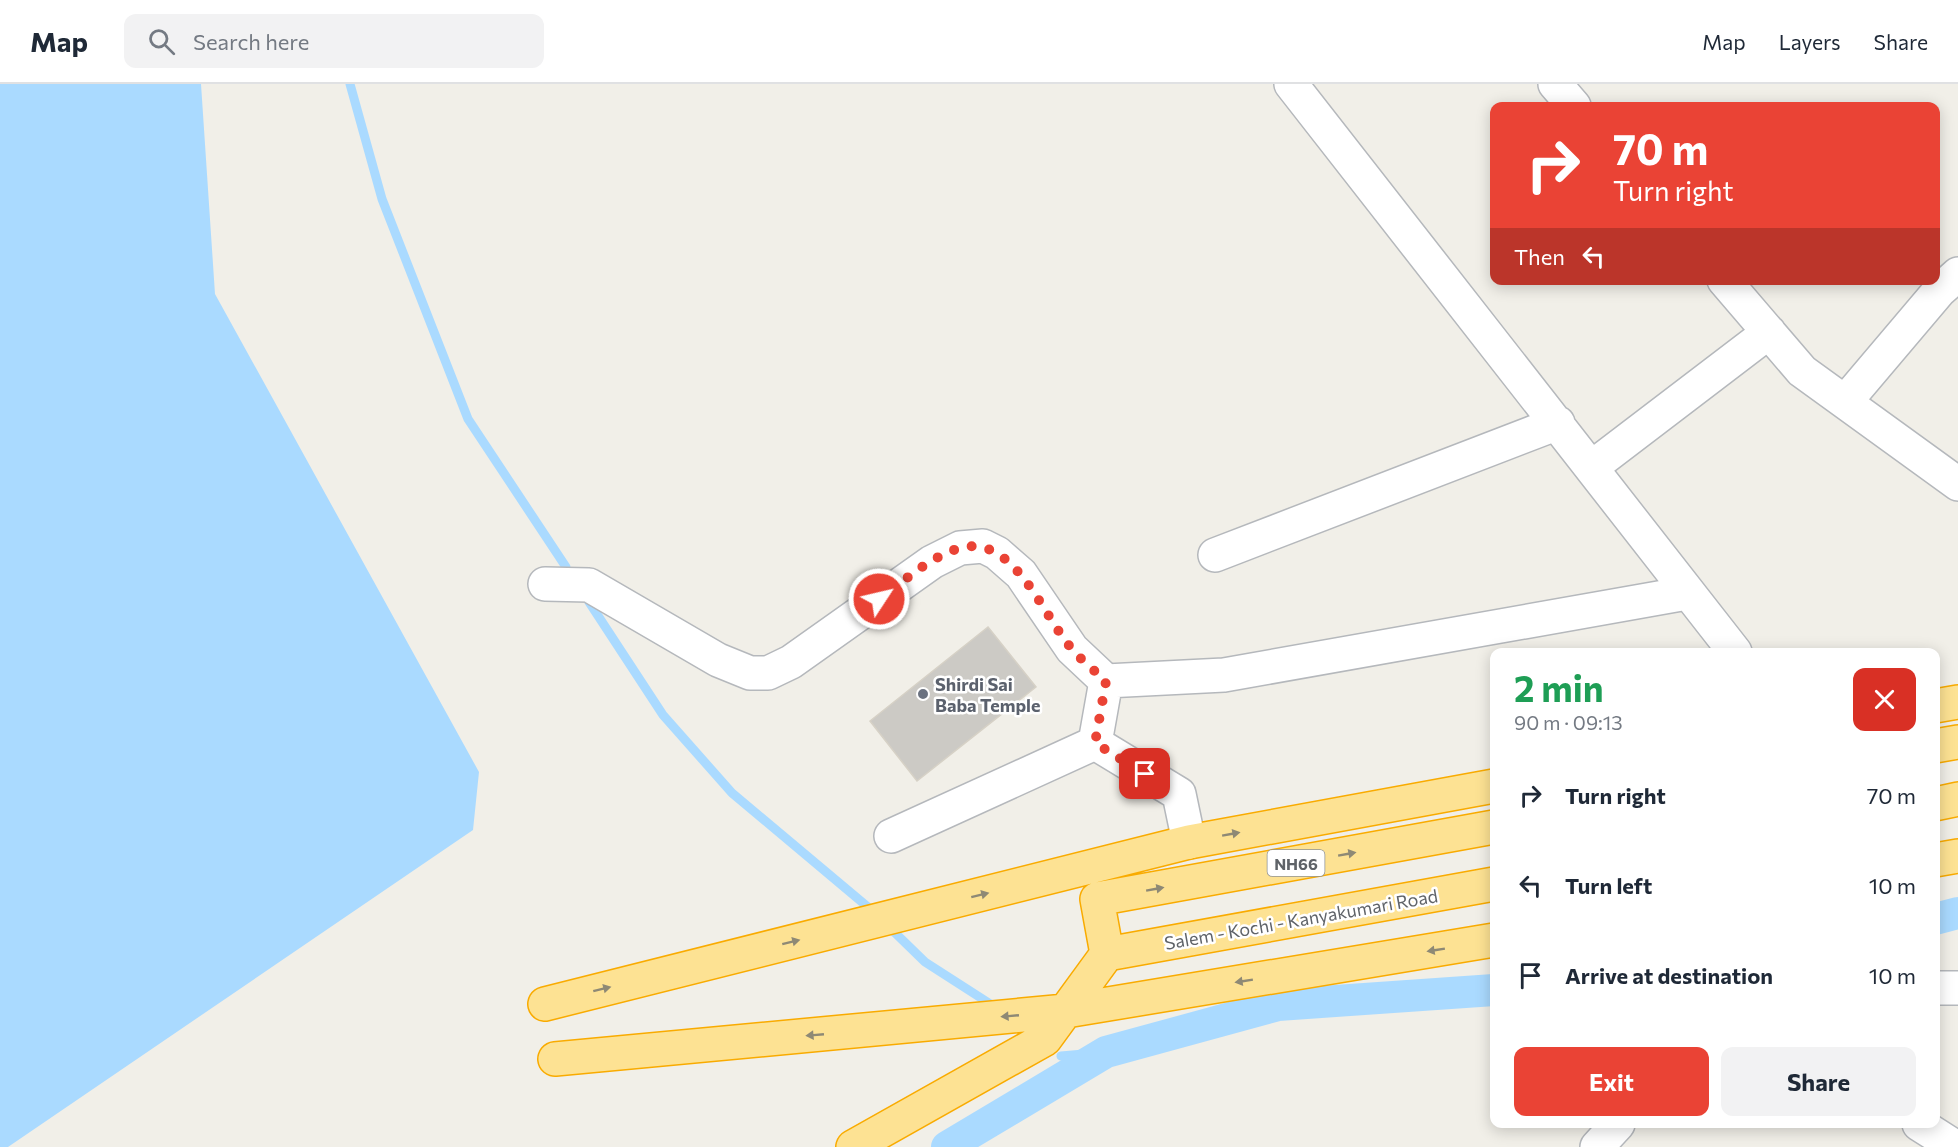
<!DOCTYPE html>
<html lang="en">
<head>
<meta charset="utf-8">
<style>
	body { margin:0; font-family:Commissioner,sans-serif; background:#f2f2f3; color:#1f2937; height:100vh; display:flex; flex-direction:column; font-size:22px; white-space:nowrap }
	* { box-sizing:border-box; margin:0 }
	p { font-size:20px; color:#747a83 }
	.icon { flex:none; width:33px; height:33px; fill:none; stroke:currentColor; stroke-width:2; stroke-linecap:round; stroke-linejoin:round }
	.map { position:relative; flex:1; overflow:hidden }
	.panel { position:absolute; left:1490px; top:564px; width:450px; height:480px; display:flex; flex-direction:column; background:#fff; border-radius:12px; box-shadow:0 3px 15px #0003 }
	.panel>* { flex:none }
	.banner { position:absolute; left:1490px; top:18px; width:450px; height:183px; border-radius:12px; box-shadow:0 3px 15px #0003; background:#ea4335; color:#fff; overflow:hidden }
	.pin { position:absolute; display:grid; place-items:center; width:51px; height:51px; color:#fff; margin:-26px; border-radius:12px; box-shadow:0 3px 9px #0006 }
	.me { position:absolute; width:66px; margin:-33px; rotate:55deg; stroke-linejoin:round; filter:drop-shadow(0 0 4px #0008) }
	.turn { display:flex; align-items:center; gap:21px; height:126px; padding:0 24px; font-size:27px }
	.turn .icon { width:78px; height:78px; stroke-width:2.5 }
	.turn b { display:block; font-size:42px; line-height:51px }
	.then { display:flex; align-items:center; height:57px; padding:0 24px; background:#0003; gap:12px; font-size:22px }
	.round { display:grid; place-items:center; flex:none; width:63px; height:63px; border-radius:12px; background:#f2f2f3 }
	.overview { display:flex; align-items:center; justify-content:space-between; height:102px; padding:0 24px }
	h1 { font-size:36px; font-weight:700; line-height:45px; color:#1e9e55 }
	.cta { display:flex; gap:12px; margin-top:auto; padding:12px 24px }
	.cta a { flex:1; height:69px; border-radius:12px; background:#ea4335; color:#fff; font-size:24px; font-weight:700; line-height:69px; text-align:center }
	.cta a+a { background:#f2f2f3; color:#1f2937 }
	ul { padding:0; list-style:none }
	li { display:flex; align-items:center; gap:18px; height:90px; padding:0 24px }
	li div { flex:1 }
	li b { display:block; font-size:22px }
	li em { font-style:normal }
	header { display:flex; align-items:center; gap:36px; box-sizing:border-box; height:84px; padding:0 30px; background:#fff; border-bottom:2px solid #e0e1e3 }
	header strong { font-size:28px }
	nav { display:flex; gap:33px; margin-inline-start:auto; font-size:21px }
	.search { width:420px; height:54px; background:#f2f2f3; display:flex; align-items:center; gap:15px; box-sizing:border-box; padding:0 21px; border-radius:12px; color:#747a83; font-size:22px }
	.map>svg:first-child { display:block }
	.water { fill:#aadaff }
	.lines { fill:none; stroke-linecap:round; stroke-linejoin:round }
	.stream { stroke:#aadaff; stroke-width:9 }
	.canal { stroke:#aadaff; stroke-width:32 }
	.building { fill:#cccac5; stroke:#d6d1c6; stroke-width:1.5 }
	.minor-casing { stroke:#b5b8bc; stroke-width:36 }
	.highway-casing { stroke:#f9ab00; stroke-width:36 }
	.minor { stroke:#fff; stroke-width:33 }
	.highway { stroke:#fde293; stroke-width:33 }
	.oneway { fill:#8e8975 }
	.route { stroke:#ea4335; stroke-width:10; stroke-dasharray:0 18 }
	.worship-dot { fill:#6b7280; stroke:#fff; stroke-width:2 }
	.labels { text-anchor:middle; dominant-baseline:central; stroke-width:5; stroke-linejoin:round; paint-order:stroke }
	.shield { fill:#fff; stroke:#8f9295; stroke-width:1.5 }
	.shield-label { font-size:16px; font-weight:bold; fill:#5f6368 }
	.worship-label { font-size:18px; font-weight:bold; fill:#5b616d; stroke:#fff; text-anchor:start }
	.street-label { font-size:18px; fill:#5f6368; stroke:#fff }
</style>
</head>
<body>
<header>
<strong>Map</strong>
<div class="search"><svg class="icon" aria-label="search" viewBox="0 0 24 24"><circle cx="10" cy="10" r="6"/><path d="M15 15l6 6"/></svg>Search here</div>
<nav><a>Map</a><a>Layers</a><a>Share</a></nav>
</header>
<div class="map">
<svg width="1958" height="1063" viewBox="0 0 1958 1063">
	<rect width="100%" height="100%" fill="#f1efe8"/>
	<path class="water" d="M0 0H201L215 210 479 688 473 746 8 1063H0Z"/>
	<g class="lines">
		<path class="stream" d="M350 0 382 115 468 335 566 483
			M589 518 663 631 732 709 875 829
			M887 841 925 878 995 923
			M1061 972 1106 968"/>
		<path class="canal" d="M1935 835 1958 829
			M947 1063 1106 968 1278 921 1494 906"/>
	</g>
	<path class="building" d="M988 543 1036 603 917 697 870 637Z"/>
	<g class="lines">
		<defs>
			<path id="minor" d="M1291 0 1735 568
				M1555 0 1574 22
				M1724 196 1802 287 1958 400
				M1845 318 1939 207 1958 190
				M1592 383 1769 248
				M1215 471 1558 339
				M545 500 589 501 718 576 750 589H768L791 578 932 478 960 464 983 462 997 469 1021 490 1072 565 1106 597 1095 659
				M1106 597 1224 591 1687 509
				M891 752 1095 659 1179 710 1189 758
				M1935 904H1958
				M1919 1040 1955 1063
				M1597 1063 1618 1040"/>
			<path id="highway" d="M1935 622 1958 618
				M1935 662 1958 658
				M1935 720 1958 715
				M1935 776 1958 772
				M1107 870 1494 800
				M545 920 1189 758 1494 702
				M555 975 1066 927 1494 856
				M853 1063 1045 955 1107 870 1097 815 1494 743"/>
		</defs>
		<use href="#minor" class="minor-casing"/>
		<use href="#highway" class="highway-casing"/>
		<use href="#minor" class="minor"/>
		<use href="#highway" class="highway"/>
	</g>
	<defs><path id="oneway-solid" d="M-6-.8H1V-3.2L6.5 0L1 3.2V.8H-6Z" transform="scale(1.5)"/></defs>
	<g class="oneway">
		<use href="#oneway-solid" transform="translate(1231 750) rotate(-10)"/>
		<use href="#oneway-solid" transform="translate(1347 770) rotate(-10)"/>
		<use href="#oneway-solid" transform="translate(1155 805) rotate(-10)"/>
		<use href="#oneway-solid" transform="translate(980 811) rotate(-14)"/>
		<use href="#oneway-solid" transform="translate(791 858) rotate(-14)"/>
		<use href="#oneway-solid" transform="translate(1436 866) rotate(171)"/>
		<use href="#oneway-solid" transform="translate(1244 897) rotate(171)"/>
		<use href="#oneway-solid" transform="translate(602 905) rotate(-14)"/>
		<use href="#oneway-solid" transform="translate(1010 932) rotate(175)"/>
		<use href="#oneway-solid" transform="translate(815 951) rotate(175)"/>
	</g>
	<g class="lines">
		<path class="route" d="M879 515C903 498 931 472 960 464 1014 449 1044 534 1072 565 1082 577 1095 587 1106 597L1095 659 1145 690"/>
	</g>
	<circle class="worship-dot" cx="923" cy="610" r="6"/>
	<g class="labels">
		<rect class="shield" x="1267.5" y="766" width="57" height="26" rx="4.5"/>
		<g class="shield-label">
			<text x="1296" y="779">NH66</text>
		</g>
		<g class="worship-label">
			<text x="935" y="600">Shirdi Sai<tspan x="935" dy="21">Baba Temple</tspan></text>
		</g>
		<g class="street-label">
			<text transform="translate(1301 835) rotate(-10)">Salem - Kochi - Kanyakumari Road</text>
		</g>
	</g>
</svg>
<div class="pin" style="left:1145px;top:690px;background:#d93025"><svg class="icon" aria-label="arrive" viewBox="0 0 24 24"><path d="M6 21V4h12l-3 4 3 4H6"/></svg></div>
<svg class="me" style="left:879px;top:515px" viewBox="-20 -20 40 40"><circle r="17" fill="#ea4335" stroke="#fff" stroke-width="3"/><path d="M0-11L8 9 0 5-8 9z" fill="#fff"/></svg>
<div class="banner">
<div class="turn"><svg class="icon" aria-label="right" viewBox="0 0 24 24"><path d="M7 20v-9h11M14 6l5 5-5 5"/></svg><div><b>70 m</b>Turn right</div></div>
<div class="then">Then<svg class="icon" aria-label="left" viewBox="0 0 24 24"><path d="M17 20v-9H6M10 6l-5 5 5 5"/></svg></div>
</div>
<section class="panel">
<div class="overview"><div><h1>2 min</h1><p>90 m · 09:13</p></div><a class="round" style="background:#d93025;color:#fff"><svg class="icon" aria-label="close" viewBox="0 0 24 24"><path d="M6 6l12 12M18 6L6 18"/></svg></a></div>
<ul>
<li><svg class="icon" aria-label="right" viewBox="0 0 24 24"><path d="M7 20v-9h11M14 6l5 5-5 5"/></svg><div><b>Turn right</b></div><em>70 m</em></li>
<li><svg class="icon" aria-label="left" viewBox="0 0 24 24"><path d="M17 20v-9H6M10 6l-5 5 5 5"/></svg><div><b>Turn left</b></div><em>10 m</em></li>
<li><svg class="icon" aria-label="arrive" viewBox="0 0 24 24"><path d="M6 21V4h12l-3 4 3 4H6"/></svg><div><b>Arrive at destination</b></div><em>10 m</em></li>
</ul>
<div class="cta"><a>Exit</a><a>Share</a></div>
</section>
</div>
</body>
</html>
